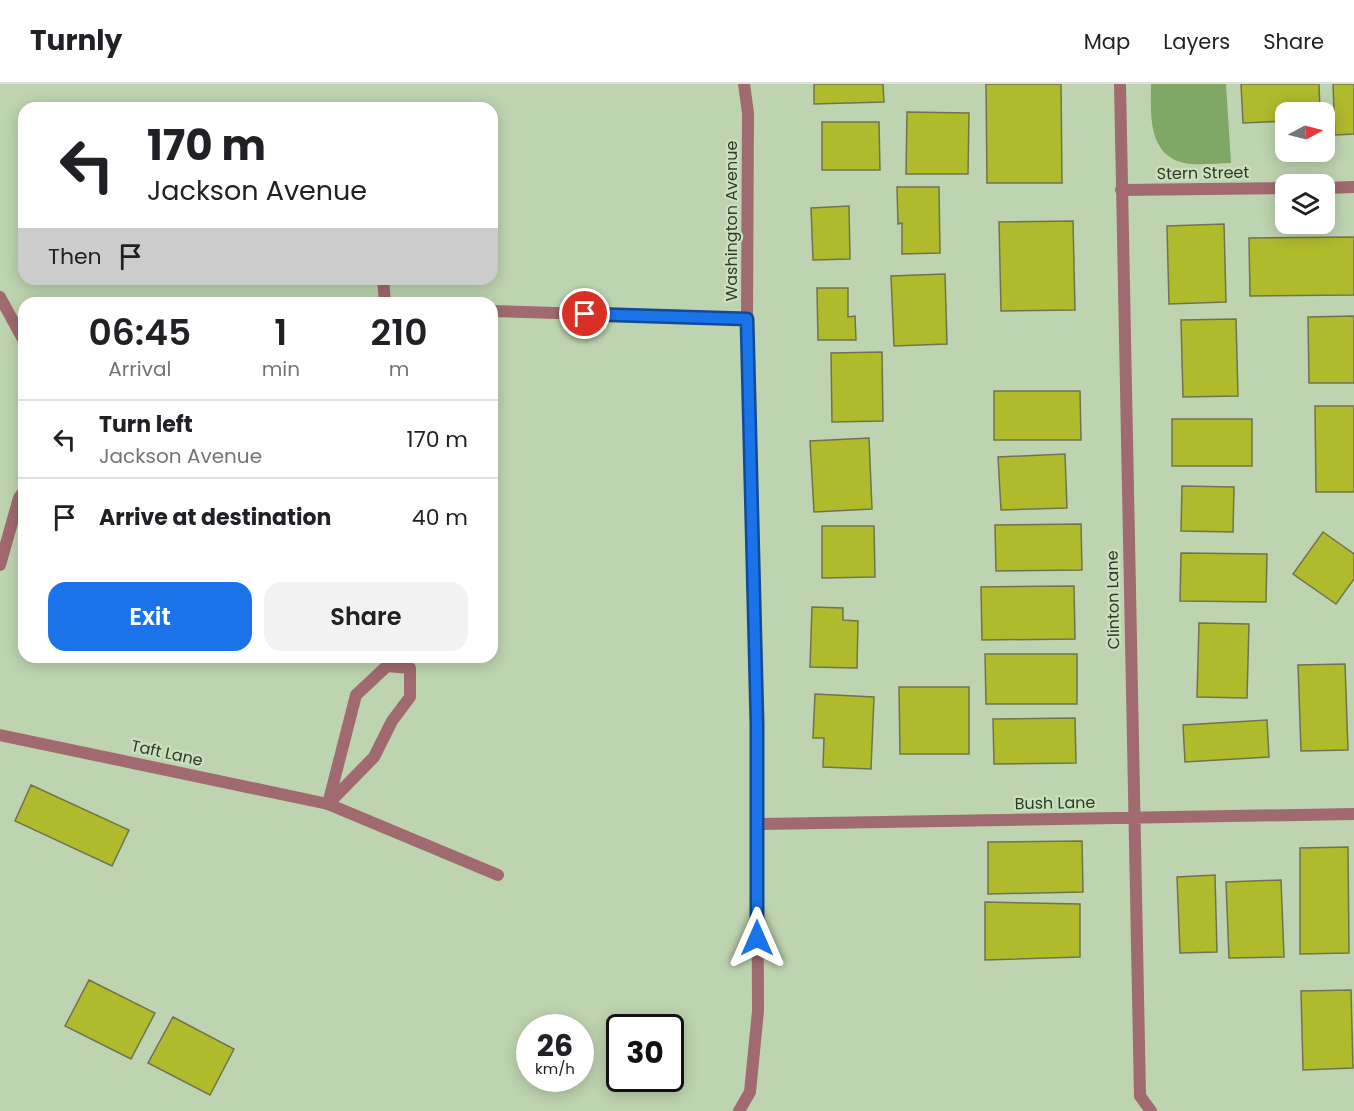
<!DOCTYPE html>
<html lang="en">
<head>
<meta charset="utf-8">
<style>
	body { margin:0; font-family:Poppins,sans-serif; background:#f2f2f2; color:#202124; height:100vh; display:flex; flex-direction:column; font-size:22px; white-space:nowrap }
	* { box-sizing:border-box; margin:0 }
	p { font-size:20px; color:#757577 }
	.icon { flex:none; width:33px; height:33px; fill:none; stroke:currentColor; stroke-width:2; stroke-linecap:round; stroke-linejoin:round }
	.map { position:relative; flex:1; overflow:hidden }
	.sheet { position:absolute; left:18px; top:213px; width:480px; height:366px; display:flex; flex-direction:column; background:#fff; border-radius:18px; box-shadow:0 3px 15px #0003 }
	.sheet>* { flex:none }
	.hud { position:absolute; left:18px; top:18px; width:480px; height:183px; border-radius:18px; box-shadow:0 3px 15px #0003; background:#fff; color:#202124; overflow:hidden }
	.needle { width:39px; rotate:83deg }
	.controls { position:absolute; left:1275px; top:18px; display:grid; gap:12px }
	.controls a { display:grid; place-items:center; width:60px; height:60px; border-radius:12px; background:#fff; box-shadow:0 3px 15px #0003; font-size:30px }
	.speed { position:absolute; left:516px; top:930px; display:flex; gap:12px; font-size:30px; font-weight:700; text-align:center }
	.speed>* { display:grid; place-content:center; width:78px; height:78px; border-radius:50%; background:#fff; box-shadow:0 3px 15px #0003; line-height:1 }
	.speed small { font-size:15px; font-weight:400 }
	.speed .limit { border:3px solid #111; border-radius:9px; background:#fff; color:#111 }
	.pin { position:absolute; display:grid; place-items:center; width:51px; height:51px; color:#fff; margin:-26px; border:3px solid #fff; border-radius:50%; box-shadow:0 2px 6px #0007 }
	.me { position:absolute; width:66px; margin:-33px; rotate:0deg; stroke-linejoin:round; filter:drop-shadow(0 0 4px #0008) }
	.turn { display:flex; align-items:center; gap:21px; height:126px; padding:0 30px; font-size:27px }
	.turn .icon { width:78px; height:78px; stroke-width:2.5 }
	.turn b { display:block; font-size:42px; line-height:51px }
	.then { display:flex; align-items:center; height:57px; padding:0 30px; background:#0003; gap:12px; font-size:22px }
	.eta { display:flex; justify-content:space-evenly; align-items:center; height:102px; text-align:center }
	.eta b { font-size:36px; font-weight:600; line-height:42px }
	.primary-button { display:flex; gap:12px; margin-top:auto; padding:12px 30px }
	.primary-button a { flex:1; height:69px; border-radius:18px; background:#1a73e8; color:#fff; font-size:24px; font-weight:600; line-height:69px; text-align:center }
	.primary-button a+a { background:#f2f2f2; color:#202124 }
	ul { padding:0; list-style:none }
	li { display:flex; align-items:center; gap:18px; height:78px; padding:0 30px; border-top:2px solid #e0e0e0 }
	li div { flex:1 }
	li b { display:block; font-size:22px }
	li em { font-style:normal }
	header { display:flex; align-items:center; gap:36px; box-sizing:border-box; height:84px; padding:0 30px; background:#fff; border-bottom:2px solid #e0e0e0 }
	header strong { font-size:28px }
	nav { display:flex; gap:33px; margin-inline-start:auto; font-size:21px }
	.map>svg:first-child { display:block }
	.green { fill:#80a766 }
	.building { fill:#b0ba2d; stroke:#6f744e; stroke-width:1.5 }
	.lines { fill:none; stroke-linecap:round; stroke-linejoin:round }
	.service { stroke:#a06a6e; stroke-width:12 }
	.minor { stroke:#a06a6e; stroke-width:12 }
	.route-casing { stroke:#114b97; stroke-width:15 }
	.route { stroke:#1a73e8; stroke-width:10 }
	.labels { text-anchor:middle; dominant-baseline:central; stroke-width:4.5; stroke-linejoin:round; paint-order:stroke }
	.street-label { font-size:16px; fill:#2f382a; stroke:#cae1bd }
</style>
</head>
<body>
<header>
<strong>Turnly</strong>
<nav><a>Map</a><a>Layers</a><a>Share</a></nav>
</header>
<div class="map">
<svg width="1354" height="1027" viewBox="0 0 1354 1027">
	<rect width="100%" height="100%" fill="#bed4b0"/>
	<path class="green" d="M1151 0H1226L1231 79C1217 79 1198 82 1184 79 1147 70 1151 29 1151 0Z"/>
	<path class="building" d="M814 0H883L884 18 814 20Z
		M986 0H1061L1062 99H987Z
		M1241 0H1319L1320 28H1286V37L1243 39Z
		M1333 0H1354V50L1335 51Z
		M907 28 969 29 968 90H906Z
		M822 38H879L880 86H822Z
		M897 103H939L940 169 902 170V139L898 140Z
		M849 122 850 175 813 176 811 124Z
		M1073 137 1075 226 1001 227 999 138Z
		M1224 140 1226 218 1169 220 1167 142Z
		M1354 153V211L1250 212 1249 154Z
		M945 190 947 260 894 262 891 192Z
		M817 204H848V233L855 232 856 256H818Z
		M1354 232V299H1309L1308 233Z
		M1236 235 1238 312 1183 313 1181 236Z
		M882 268 883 337 832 338 831 269Z
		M994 307H1080L1081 356H994Z
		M1315 322H1354V408H1316Z
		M1172 335H1252V382H1172Z
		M869 354 872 425 814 428 810 357Z
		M1065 370 1067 424 1001 426 998 373Z
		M1182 402 1234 403 1233 448 1181 447Z
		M1081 440 1082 486 996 487 995 441Z
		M822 442H874L875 493 822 494Z
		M1323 448 1354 470V495L1336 520 1293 490Z
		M1181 469 1267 470 1266 518 1180 517Z
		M1074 502 1075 555 982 556 981 503Z
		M812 523 843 524V536L858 537 857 584 810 583Z
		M1199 539 1249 540 1247 614 1197 613Z
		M985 570H1077V620H986Z
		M1345 580 1348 666 1301 667 1298 581Z
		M899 603H969V670H900Z
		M815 610 874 613 871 685 823 683 824 654H813Z
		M1075 634 1076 679 994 680 993 635Z
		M1267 636 1269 673 1185 678 1183 641Z
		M31 701 129 746 112 782 15 737Z
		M1082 757 1083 808 988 810V758Z
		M1348 763 1349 869 1300 870V764Z
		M1215 791 1217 868 1180 869 1177 793Z
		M1281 796 1284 873 1229 874 1226 798Z
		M985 818 1080 820V873L985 876Z
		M89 896 155 929 131 975 65 942Z
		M1351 906 1353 984 1303 986 1301 907Z
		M173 933 234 965 210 1011 148 979Z"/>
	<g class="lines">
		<path class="service" d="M387 582 410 584V613L392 637 374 673 328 720 356 611Z
			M328 720 498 791"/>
		<path class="minor" d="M1120 0 1140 1012 1151 1027
			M1324 104 1354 103
			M1121 106 1286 104
			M383 195 385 219
			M0 213 24 257
			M492 227 747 235
			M0 481 19 414 24 407
			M0 651 328 720
			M757 740 1354 730
			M739 1027 750 1008 758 927 757 640 747 235 748 29 744 0"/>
	</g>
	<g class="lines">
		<defs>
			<path id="route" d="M585 230 747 235 757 640V854"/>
		</defs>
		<use href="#route" class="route-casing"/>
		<use href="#route" class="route"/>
	</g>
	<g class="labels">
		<g class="street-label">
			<text transform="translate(1203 89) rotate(-1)">Stern Street</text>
			<text transform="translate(731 137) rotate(-90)">Washington Avenue</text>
			<text transform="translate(1113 516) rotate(-91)">Clinton Lane</text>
			<text transform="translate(167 669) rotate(12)">Taft Lane</text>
			<text transform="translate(1055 719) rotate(-1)">Bush Lane</text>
		</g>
	</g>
</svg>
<div class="controls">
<a><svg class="needle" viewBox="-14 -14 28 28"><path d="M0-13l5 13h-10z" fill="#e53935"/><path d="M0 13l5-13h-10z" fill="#757577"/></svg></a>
<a><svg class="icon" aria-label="layers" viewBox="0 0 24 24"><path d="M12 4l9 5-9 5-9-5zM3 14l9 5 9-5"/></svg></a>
</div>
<div class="speed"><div>26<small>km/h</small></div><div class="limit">30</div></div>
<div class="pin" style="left:585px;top:230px;background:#d93025"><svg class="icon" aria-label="arrive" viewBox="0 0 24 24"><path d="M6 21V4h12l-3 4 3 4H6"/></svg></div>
<svg class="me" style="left:757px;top:854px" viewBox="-20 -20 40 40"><path d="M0-17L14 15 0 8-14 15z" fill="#1a73e8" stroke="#fff" stroke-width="4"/></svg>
<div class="hud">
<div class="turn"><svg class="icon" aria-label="left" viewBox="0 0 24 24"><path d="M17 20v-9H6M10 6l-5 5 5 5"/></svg><div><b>170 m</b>Jackson Avenue</div></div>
<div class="then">Then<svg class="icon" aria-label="arrive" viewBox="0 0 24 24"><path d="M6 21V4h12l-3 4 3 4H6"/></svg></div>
</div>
<section class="sheet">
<div class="eta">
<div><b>06:45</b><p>Arrival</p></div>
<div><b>1</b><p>min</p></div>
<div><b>210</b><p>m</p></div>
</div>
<ul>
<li><svg class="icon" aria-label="left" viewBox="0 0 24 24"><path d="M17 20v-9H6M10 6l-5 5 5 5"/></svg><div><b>Turn left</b><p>Jackson Avenue</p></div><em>170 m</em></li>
<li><svg class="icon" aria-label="arrive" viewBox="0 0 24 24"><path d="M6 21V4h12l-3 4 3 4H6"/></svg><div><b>Arrive at destination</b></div><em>40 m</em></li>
</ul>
<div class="primary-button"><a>Exit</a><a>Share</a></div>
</section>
</div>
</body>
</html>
